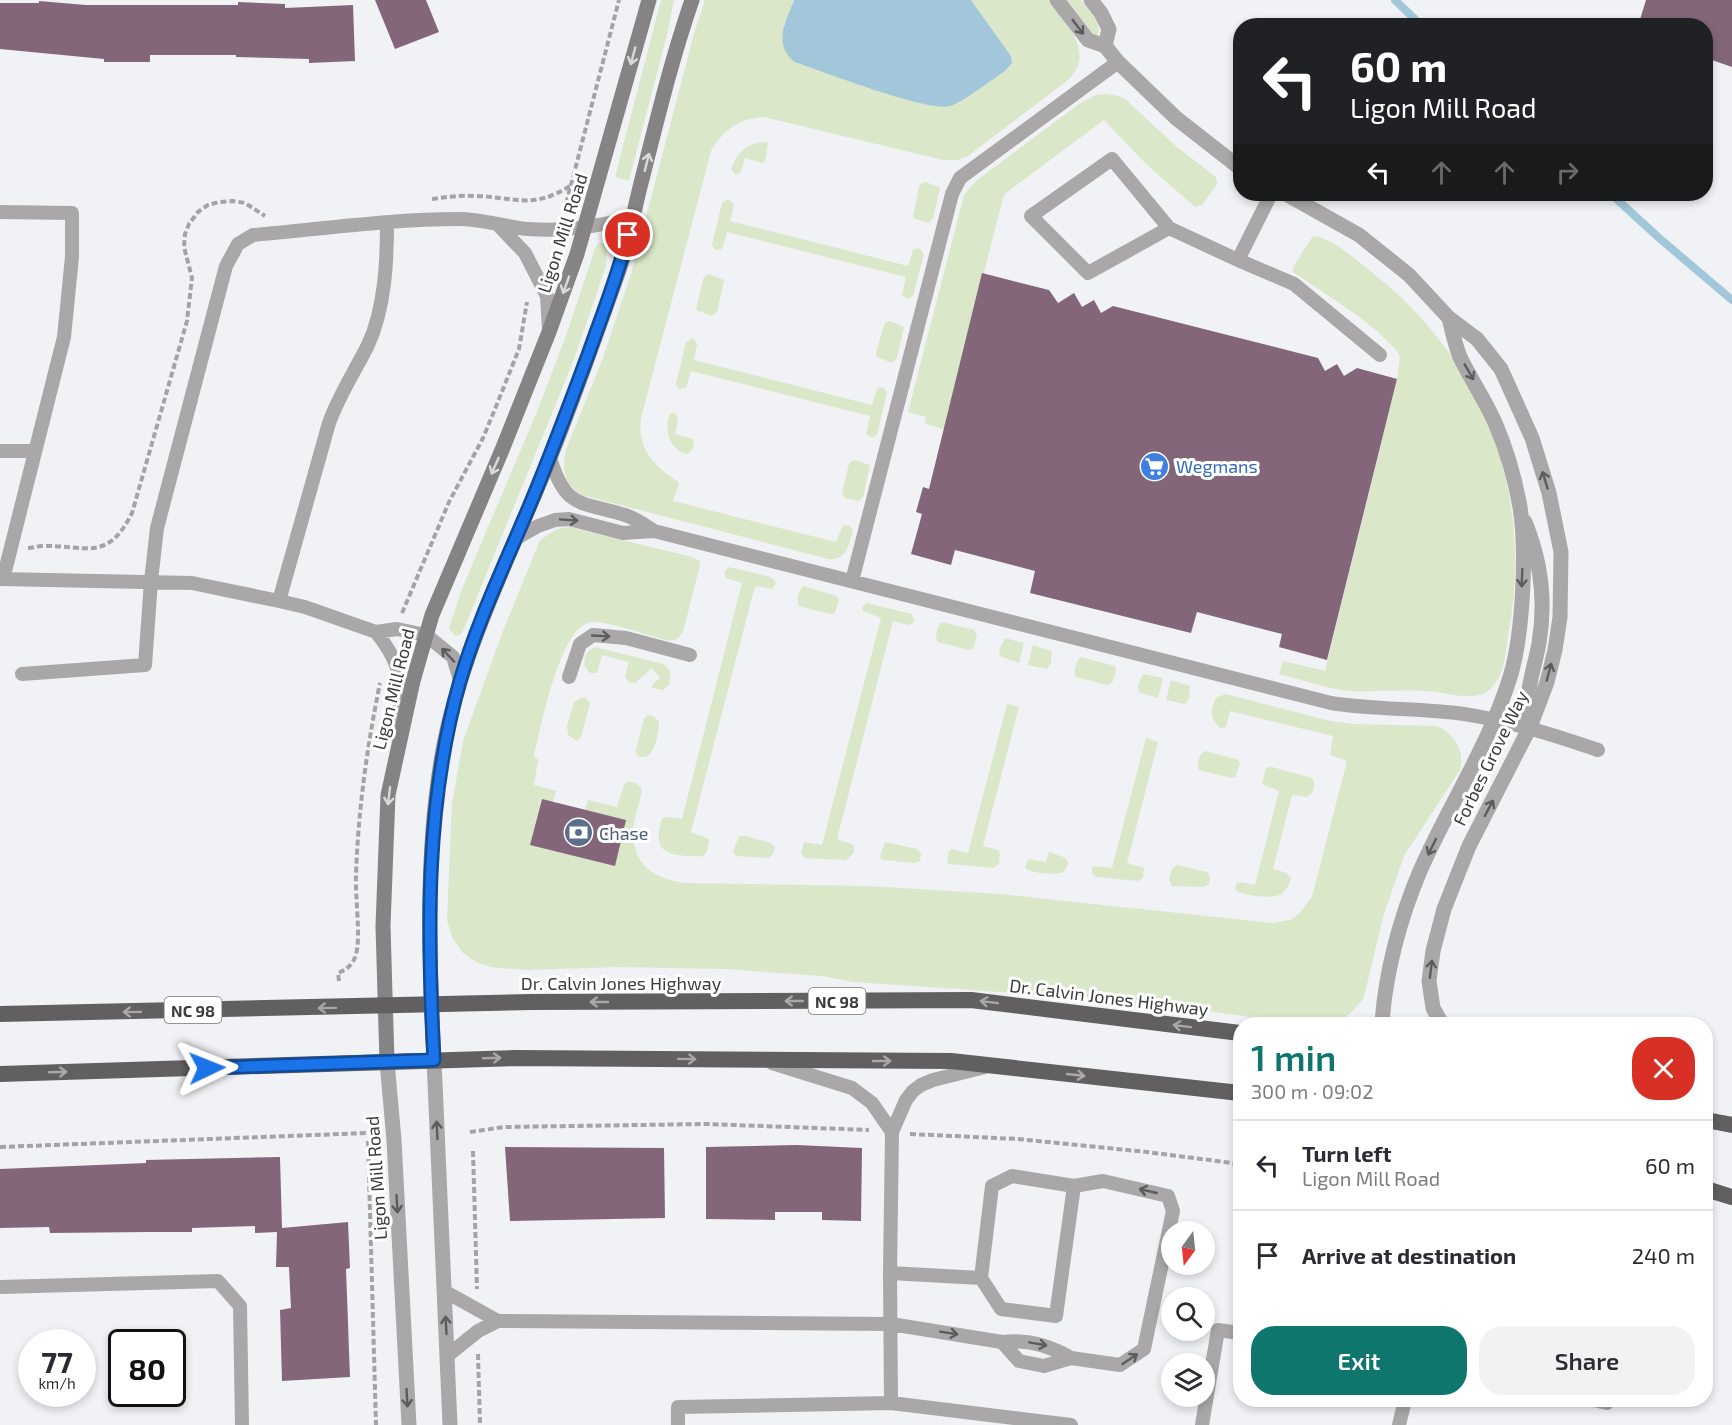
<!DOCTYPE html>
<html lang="en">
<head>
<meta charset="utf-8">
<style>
	body { margin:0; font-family:"Exo 2",sans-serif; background:#f2f2f3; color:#2b2b33; height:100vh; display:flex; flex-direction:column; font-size:22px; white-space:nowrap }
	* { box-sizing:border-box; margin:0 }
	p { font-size:20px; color:#7c7c81 }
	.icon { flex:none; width:33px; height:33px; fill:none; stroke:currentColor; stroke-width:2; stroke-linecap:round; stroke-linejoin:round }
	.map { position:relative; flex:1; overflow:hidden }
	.drawer { position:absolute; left:1233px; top:1017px; width:480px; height:390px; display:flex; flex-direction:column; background:#fff; border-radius:24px; box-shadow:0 3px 9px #0003 }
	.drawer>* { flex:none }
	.banner { position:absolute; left:1233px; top:18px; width:480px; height:183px; border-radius:24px; box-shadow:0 3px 9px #0003; background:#202124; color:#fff; overflow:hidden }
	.needle { width:39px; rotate:195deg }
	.tools { position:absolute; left:1161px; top:1221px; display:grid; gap:12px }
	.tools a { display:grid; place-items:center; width:54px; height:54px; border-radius:50%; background:#fff; box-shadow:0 3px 9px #0003; font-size:30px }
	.speed { position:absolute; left:18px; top:1329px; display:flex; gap:12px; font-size:30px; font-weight:700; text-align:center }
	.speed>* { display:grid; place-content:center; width:78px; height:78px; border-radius:50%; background:#fff; box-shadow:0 3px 9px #0003; line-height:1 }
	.speed small { font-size:15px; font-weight:400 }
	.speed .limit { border:3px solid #111; border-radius:9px; background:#fff; color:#111 }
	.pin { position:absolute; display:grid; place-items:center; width:51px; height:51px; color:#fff; margin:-26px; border:3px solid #fff; border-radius:50%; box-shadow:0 2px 6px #0007 }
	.me { position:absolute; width:66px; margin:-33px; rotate:88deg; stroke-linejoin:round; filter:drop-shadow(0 0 4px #0008) }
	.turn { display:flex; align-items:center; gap:21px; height:126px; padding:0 18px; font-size:27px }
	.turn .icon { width:78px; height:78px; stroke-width:2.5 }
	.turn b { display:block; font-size:42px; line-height:51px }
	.lanes { display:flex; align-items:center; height:57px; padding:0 18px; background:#0003; justify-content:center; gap:30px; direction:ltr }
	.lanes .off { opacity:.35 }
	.round { display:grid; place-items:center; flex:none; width:63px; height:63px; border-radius:24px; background:#f2f2f3 }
	.summary { display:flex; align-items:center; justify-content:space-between; height:102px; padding:0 18px }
	h1 { font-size:36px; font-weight:600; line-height:45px; color:#0f766e }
	.button { display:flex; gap:12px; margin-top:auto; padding:12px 18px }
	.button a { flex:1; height:69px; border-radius:24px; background:#0f766e; color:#fff; font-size:24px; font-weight:600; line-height:69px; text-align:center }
	.button a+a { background:#f2f2f3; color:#2b2b33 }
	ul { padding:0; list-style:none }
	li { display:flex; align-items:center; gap:18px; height:90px; padding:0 18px; border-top:2px solid #e1e1e2 }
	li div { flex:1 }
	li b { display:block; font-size:22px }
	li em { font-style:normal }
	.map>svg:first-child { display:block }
	.green { fill:#dae7c8 }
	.water { fill:#a2c7da }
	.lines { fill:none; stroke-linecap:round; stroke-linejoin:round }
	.stream { stroke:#a2c7da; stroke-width:8 }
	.building { fill:#83667a }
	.path { stroke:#a3a4a6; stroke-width:4; stroke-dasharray:6 3; stroke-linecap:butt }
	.service { stroke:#a9a7a8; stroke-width:14 }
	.minor { stroke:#a9a7a8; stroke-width:15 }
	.tertiary { stroke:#a9a7a8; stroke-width:15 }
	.secondary { stroke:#858384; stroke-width:15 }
	.trunk { stroke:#625f60; stroke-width:16 }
	.oneway { stroke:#5c5c5d }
	.oneway2 { stroke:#dadada }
	.oneway3 { stroke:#a9a7a8 }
	.route-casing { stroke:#114b97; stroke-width:15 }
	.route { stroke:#1a73e8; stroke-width:10 }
	.labels { text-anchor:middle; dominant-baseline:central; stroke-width:6; stroke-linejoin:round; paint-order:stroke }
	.shield { fill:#fff; stroke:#767677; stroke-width:1.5 }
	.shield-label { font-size:16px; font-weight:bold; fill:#3b3c3d }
	.street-label { font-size:18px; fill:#3b3c3d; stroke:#fff }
	.shop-label { font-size:18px; fill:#366cbe; stroke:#fff; text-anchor:start }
	.service-label { font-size:18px; fill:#4e5e75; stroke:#fff; text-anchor:start }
</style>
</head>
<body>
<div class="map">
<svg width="1732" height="1425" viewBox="0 0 1732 1425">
	<rect width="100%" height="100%" fill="#f1f2f5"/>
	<path class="green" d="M661 0H674L668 31 630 176 629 181 615 177Z
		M705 0H794L784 25 794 62C822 71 928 112 950 106 964 102 992 80 1005 71L1011 63V56L971 0H1048C1065 23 1097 53 1068 80L968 156 958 160H943L764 117C740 118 723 130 711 151L641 418C637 449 654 466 677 481L679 484 673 501 836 542 843 525 850 526 853 530C849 545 846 561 828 559L582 495C563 484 561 466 567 447L603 358 631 274 695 30Z
		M1067 0H1081C1089 10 1102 23 1098 36L1095 37Z
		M1106 94 1119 96 1126 100 1177 147 1216 177 1217 184 1202 205 1195 207 1147 165 1104 120 1006 193 1003 198 944 429 925 424 926 417 908 412 964 195 976 181 1079 104 1096 95Z
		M763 142 768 143 765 161 762 163 745 158 741 172 736 175 731 170C736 154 746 144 763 142Z
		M926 182 940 188 933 219 928 223 913 218 919 186 922 183Z
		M729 199 734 205 730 221 908 266 913 250 919 248 924 254 913 296 908 299 902 295 906 277 727 232 722 249 715 250 712 245 722 203Z
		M1313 236C1330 236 1360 263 1374 274 1485 362 1535 497 1508 636 1505 656 1504 682 1485 693 1468 701 1445 692 1427 691 1403 689 1378 692 1354 691 1329 690 1304 680 1279 674L1283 661 1325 671 1397 379 1400 357 1397 351 1377 331 1354 313 1293 272V267Z
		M599 243 605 244 607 247 606 266 573 362 463 631 460 635 455 636 449 628 462 589 538 409 567 333 596 246Z
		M709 274 724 280 717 312 712 316 696 310 703 279 706 275Z
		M890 321 904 327 897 358 892 363 877 357 876 353 884 325 886 322Z
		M693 338 697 344 694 360 872 405 877 389 883 387 887 393 877 435 872 438 866 434 870 416 691 371 686 388 679 389 676 384 686 342Z
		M672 413H675L678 419 675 434 693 439C695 446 693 452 686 454 668 448 665 431 669 415Z
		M855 460 870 465 863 497 858 501 845 498 842 492 849 464 852 461Z
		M569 527 692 557 700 561V565L683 632 677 639 669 641C649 636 610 621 592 622 561 622 540 730 534 756L538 760 534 785 556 791 553 802 541 799 530 845 626 820 585 810 588 800 617 807 624 785 627 782C635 781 637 784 642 789 640 804 633 819 633 834 633 868 661 882 690 883L867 886 1000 894 1273 923 1290 920 1298 915 1312 897 1347 761 1330 755 1333 736 1230 711 1226 727 1221 728C1209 720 1210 708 1217 697L1226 694 1330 721 1353 724 1437 726C1455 734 1465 751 1460 770L1404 856 1383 917 1364 997C1354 1012 1343 1022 1325 1024 1302 1027 1279 1022 1257 1018 1225 1013 1193 1009 1162 1006 1059 995 956 989 853 982L822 976 725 969 619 967 526 970 491 967 476 962 463 953 452 937 447 920 452 804 463 741 503 631 540 540 554 531 561 528Z
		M728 567 771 577 775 581 776 584 772 589 755 586 691 832 709 839C709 844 708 850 705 854 702 858 697 856 692 856 662 855 653 848 662 818L668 817 682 819 742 583 726 578 724 573Z
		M803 586 837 596 839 600 835 613 830 614 799 606C796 600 798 591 803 586Z
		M866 603 912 614 914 619 913 623 909 625 893 621 837 839 854 845V853L846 860 805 858 801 853 804 842 822 845 881 618 863 611 862 608Z
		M942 622 974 630 977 636 973 649 969 650 938 642C934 636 937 626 942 622Z
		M1005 638 1024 643 1019 663 1000 656 999 650Z
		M1033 645 1052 651 1051 663 1047 669 1028 665Z
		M595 647 663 664 670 670V684L663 690 652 688V685L660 678 652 668 635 683 628 682 625 676 629 662 602 655 597 673H590L585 667C583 658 586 651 595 647Z
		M1081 657 1115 666 1116 671 1112 683 1107 685 1076 677C1073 671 1076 661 1081 657Z
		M1143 674 1163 678 1158 698 1139 692 1138 685Z
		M1171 680 1190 686 1189 699 1185 704 1166 700Z
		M581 698H586L590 703 581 737 577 741 568 735 567 726 574 702Z
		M1007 704 1019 707 983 846 998 850 1000 853 999 864 993 868 950 864 947 863 949 851 951 849 968 853Z
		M648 715 653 716 659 721C659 732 656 748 648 756L640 757 637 755 636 750 644 719Z
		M1146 738 1158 742 1127 863 1144 868 1143 878 1138 881 1097 877 1092 874V867L1095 866 1112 868Z
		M1205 751 1239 760 1240 764 1235 777 1231 778 1199 770C1196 764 1199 754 1205 751Z
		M1272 767 1312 778 1315 784 1312 793 1307 797 1292 795 1273 869 1287 873 1291 879C1289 884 1287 889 1283 893 1275 900 1243 896 1235 890L1236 884 1242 882 1255 885 1279 791 1262 784 1266 768Z
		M739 836H745L771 843 775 848 773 854 769 858 736 856 733 851Z
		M885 842 917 849 921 854 920 861 914 863 882 860 880 856Z
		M1049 852 1066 858 1068 863 1064 872C1055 875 1033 874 1025 868L1028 859 1046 862Z
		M1177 865 1207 872 1210 877 1209 884 1204 887 1172 886 1169 880 1172 869Z"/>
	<path class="water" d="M794 0H971L1011 56 1012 63 1005 71C993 79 962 103 950 106 929 113 822 71 794 62 773 42 785 24 794 0Z"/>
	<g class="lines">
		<path class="stream" d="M1395 0 1422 26
			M1611 194 1658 237 1732 300"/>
	</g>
	<path class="building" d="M375 0H426L439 32 395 49Z
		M1646 0H1732V67L1706 58V50L1710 35 1706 34V26H1638Z
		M39 1 86 5H238V2L285 4V8L353 5 355 61 309 63V59L236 57V55H150V62H104V59L0 49V3H39Z
		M982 273 1049 290 1058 303 1074 293 1082 307 1094 300 1101 313 1113 306 1318 358 1325 371 1337 364 1344 376 1357 368 1397 379 1327 660 1279 647 1282 634 1197 612 1191 633 1030 593 1035 571 955 550 951 565 911 554 922 514 916 512 923 487 929 489Z
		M542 799 626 820 615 866 530 845Z
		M796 1145 862 1148 861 1221 822 1220V1212H775V1220L706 1219V1147Z
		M505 1147 664 1148 665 1218 510 1221Z
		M280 1157 282 1228 348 1222 350 1268 346 1269 350 1377 282 1381 280 1310 291 1308 289 1267H276L277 1232 255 1233V1226L192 1228V1232H149L50 1233 49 1227 0 1228V1169L146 1163V1160Z"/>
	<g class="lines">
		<path class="path" d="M432 199C446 197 460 195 475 196 515 197 532 210 570 186
			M564 212 619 0
			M28 548C33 548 37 546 42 546 86 545 107 563 132 513L187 321 192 278 184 247 185 234 189 224 198 212 208 205 219 202 233 201 245 203 265 216
			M402 613 449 502 483 438 495 409 519 349 527 302
			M339 981 338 973C347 970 354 963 356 954 361 938 355 895 356 876 358 811 367 747 380 683
			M470 1132 504 1127 707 1124 869 1130
			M910 1134 1018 1139 1147 1152 1240 1164
			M368 1141 376 1425
			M0 1147 367 1133
			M473 1151 477 1289
			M478 1354 480 1425"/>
		<path class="service" d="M0 212 72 213V257L64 337 3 579
			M498 225 525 253 547 296 549 330
			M1169 228 1088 273 1031 216 1112 159 1169 228 1238 260 1271 194
			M1238 260 1294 284 1380 355
			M0 451H35
			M550 458C566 509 579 501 625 515 635 518 645 525 654 531L1331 703C1375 710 1420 708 1464 714 1510 721 1554 735 1598 750
			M515 539 538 526 555 520 569 519 623 533 654 531
			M0 579 192 583 279 601 305 607 376 632 397 629 426 635 453 657 460 680
			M852 581 952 194 960 178 1118 62
			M279 601 329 423C339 395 355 371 368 345 385 308 387 262 387 223
			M376 632C404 667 400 680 400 722
			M22 674 145 665 151 581 157 528 226 266 238 244 253 235C322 229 390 219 459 219 482 219 505 227 528 229 565 232 596 226 633 218
			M569 677 580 644 593 635 626 638 690 655
			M772 1063 852 1088 872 1103 892 1132
			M890 1273 981 1278 992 1186 1012 1176 1074 1186 1056 1316 1001 1309 981 1278
			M0 1287 218 1281 240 1306 242 1425
			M444 1291 498 1321
			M1002 1342C1027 1339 1049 1345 1071 1358
			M447 1356 478 1331 498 1321 891 1324 1002 1342 1019 1361 1044 1366 1071 1358 1120 1365 1144 1349 1173 1211 1168 1196 1103 1181 1074 1186
			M1593 1400 1607 1403
			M891 1403 890 1273 892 1132 906 1100 913 1091 921 1085 933 1080 985 1067
			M678 1425V1407L891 1403 1071 1425
			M1202 1425 1218 1330 1240 1333
			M1399 1425 1405 1400"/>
		<path class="minor" d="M434 1060 450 1425
			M387 1062 394 1140 409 1425"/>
		<path class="tertiary" d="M1057 0 1088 40 1105 46 1118 62 1176 118 1240 168
			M1091 0 1101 13 1109 29 1105 46
			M1286 194 1359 235 1409 275 1449 318 1477 339 1501 369 1532 438 1549 493 1561 552 1560 617 1555 650 1547 682 1530 727 1469 846 1444 909 1433 951 1429 981 1433 1008 1442 1024
			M1525 522C1541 561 1546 602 1539 643 1534 671 1523 697 1529 725
			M1382 1024C1385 974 1400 918 1420 871 1449 805 1490 744 1511 674 1523 632 1527 551 1520 507 1515 479 1507 451 1496 425 1486 401 1471 380 1460 357 1455 345 1452 330 1449 318"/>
		<path class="secondary" d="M434 1060C429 959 425 856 442 756 460 652 510 557 549 460 574 398 596 335 618 273 628 245 633 215 640 187 656 124 671 61 692 0
			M387 1062 383 926 388 795 413 681 432 615 502 450 549 332 577 254 649 0"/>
		<path class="trunk" d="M0 1014 532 1002 971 1000 1240 1033
			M0 1074 516 1058 951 1061 1240 1093
			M1706 1120 1732 1125
			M1706 1189 1732 1197"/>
	</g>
	<defs><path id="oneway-shaft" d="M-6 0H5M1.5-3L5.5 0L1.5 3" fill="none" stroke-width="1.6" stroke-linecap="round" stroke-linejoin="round" transform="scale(1.5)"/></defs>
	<g class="oneway">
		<use href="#oneway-shaft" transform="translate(1078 27) rotate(53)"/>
		<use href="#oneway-shaft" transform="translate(1469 372) rotate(60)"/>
		<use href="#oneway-shaft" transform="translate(1545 480) rotate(-107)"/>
		<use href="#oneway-shaft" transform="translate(569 520) rotate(4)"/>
		<use href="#oneway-shaft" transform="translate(1522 578) rotate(92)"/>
		<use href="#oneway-shaft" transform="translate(601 636) rotate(3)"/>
		<use href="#oneway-shaft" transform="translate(448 655) rotate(-133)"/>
		<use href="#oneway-shaft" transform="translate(1549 672) rotate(-75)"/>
		<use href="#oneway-shaft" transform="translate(1489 808) rotate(-62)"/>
		<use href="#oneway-shaft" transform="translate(1432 847) rotate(116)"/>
		<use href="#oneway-shaft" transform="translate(1431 969) rotate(-83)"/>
		<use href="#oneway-shaft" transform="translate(437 1130) rotate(-93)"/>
		<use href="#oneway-shaft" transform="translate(1148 1191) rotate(-167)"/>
		<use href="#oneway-shaft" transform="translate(397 1204) rotate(87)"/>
		<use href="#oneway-shaft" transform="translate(446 1325) rotate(-93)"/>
		<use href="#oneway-shaft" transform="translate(949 1333) rotate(9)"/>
		<use href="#oneway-shaft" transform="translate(1038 1344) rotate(10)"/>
		<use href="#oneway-shaft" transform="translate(1130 1359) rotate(-34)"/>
		<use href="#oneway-shaft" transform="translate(407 1398) rotate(87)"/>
	</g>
	<g class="oneway2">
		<use href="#oneway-shaft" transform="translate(633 56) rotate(105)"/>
		<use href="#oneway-shaft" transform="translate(647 162) rotate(-76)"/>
		<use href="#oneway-shaft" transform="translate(566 285) rotate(110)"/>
		<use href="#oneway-shaft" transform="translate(495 466) rotate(114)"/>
		<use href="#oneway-shaft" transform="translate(389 796) rotate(97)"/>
	</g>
	<g class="oneway3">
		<use href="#oneway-shaft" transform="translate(794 1001) rotate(180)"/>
		<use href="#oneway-shaft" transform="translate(599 1002) rotate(180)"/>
		<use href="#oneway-shaft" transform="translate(989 1002) rotate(-173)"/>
		<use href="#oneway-shaft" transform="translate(327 1008) rotate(179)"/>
		<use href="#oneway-shaft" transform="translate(132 1012) rotate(179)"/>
		<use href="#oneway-shaft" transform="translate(1182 1026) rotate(-173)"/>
		<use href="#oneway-shaft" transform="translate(492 1058) rotate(-2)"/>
		<use href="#oneway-shaft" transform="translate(687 1059) rotate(1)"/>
		<use href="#oneway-shaft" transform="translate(882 1061)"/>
		<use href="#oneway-shaft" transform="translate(58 1072) rotate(-2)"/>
		<use href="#oneway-shaft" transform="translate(1076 1075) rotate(6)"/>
	</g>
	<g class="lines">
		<defs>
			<path id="route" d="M207 1068 434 1060C427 933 425 804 460 681 476 626 501 573 523 521 547 466 567 411 588 355 602 315 618 276 628 235"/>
		</defs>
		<use href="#route" class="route-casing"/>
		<use href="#route" class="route"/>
	</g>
	<defs>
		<symbol id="supermarket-disc" viewBox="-11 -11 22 22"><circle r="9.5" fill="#3f7fe0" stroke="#fff"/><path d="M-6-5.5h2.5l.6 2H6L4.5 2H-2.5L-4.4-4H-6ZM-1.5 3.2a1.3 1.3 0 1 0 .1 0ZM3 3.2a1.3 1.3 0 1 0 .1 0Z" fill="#fff"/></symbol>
		<symbol id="bank-disc" viewBox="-11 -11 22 22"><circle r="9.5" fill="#5c6f8a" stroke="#fff"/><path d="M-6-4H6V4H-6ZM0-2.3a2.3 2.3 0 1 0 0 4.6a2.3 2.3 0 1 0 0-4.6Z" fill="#fff"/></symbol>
	</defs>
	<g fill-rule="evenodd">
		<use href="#supermarket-disc" x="1138" y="450" width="33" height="33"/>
		<use href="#bank-disc" x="562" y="816" width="33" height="33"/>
	</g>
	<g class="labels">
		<g class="shield">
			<rect x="808.5" y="988" width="57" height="26" rx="4.5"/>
			<rect x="164.5" y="997" width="57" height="26" rx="4.5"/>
		</g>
		<g class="shield-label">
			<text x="837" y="1001">NC 98</text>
			<text x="193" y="1010">NC 98</text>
		</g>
		<g class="street-label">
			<text transform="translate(562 233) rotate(-72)">Ligon Mill Road</text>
			<text transform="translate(393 689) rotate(-76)">Ligon Mill Road</text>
			<text transform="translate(1490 758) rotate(-64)">Forbes Grove Way</text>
			<text x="621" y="983">Dr. Calvin Jones Highway</text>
			<text transform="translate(1109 997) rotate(7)">Dr. Calvin Jones Highway</text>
			<text transform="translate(376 1178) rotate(-94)">Ligon Mill Road</text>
		</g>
		<g class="shop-label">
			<text x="1176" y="466">Wegmans</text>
		</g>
		<g class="service-label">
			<text x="599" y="833">Chase</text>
		</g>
	</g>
</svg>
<div class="tools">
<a><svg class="needle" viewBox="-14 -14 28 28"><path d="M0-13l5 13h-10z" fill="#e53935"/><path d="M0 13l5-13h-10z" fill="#7c7c81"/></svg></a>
<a><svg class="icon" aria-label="search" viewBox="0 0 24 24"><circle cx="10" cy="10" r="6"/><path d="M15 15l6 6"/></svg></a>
<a><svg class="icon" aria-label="layers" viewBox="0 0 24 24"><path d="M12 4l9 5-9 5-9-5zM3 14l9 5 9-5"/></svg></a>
</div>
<div class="speed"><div>77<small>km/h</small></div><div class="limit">80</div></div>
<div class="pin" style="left:628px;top:235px;background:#d93025"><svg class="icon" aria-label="arrive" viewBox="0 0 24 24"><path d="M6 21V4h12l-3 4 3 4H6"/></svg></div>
<svg class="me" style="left:207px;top:1068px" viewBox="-20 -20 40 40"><path d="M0-17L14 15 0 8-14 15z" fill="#1a73e8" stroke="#fff" stroke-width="4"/></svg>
<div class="banner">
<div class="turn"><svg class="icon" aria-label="left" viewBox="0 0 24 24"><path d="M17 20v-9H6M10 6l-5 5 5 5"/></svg><div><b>60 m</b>Ligon Mill Road</div></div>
<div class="lanes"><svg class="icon" aria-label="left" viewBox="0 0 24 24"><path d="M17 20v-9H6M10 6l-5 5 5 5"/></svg><svg class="icon off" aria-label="ahead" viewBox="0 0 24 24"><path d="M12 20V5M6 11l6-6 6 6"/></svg><svg class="icon off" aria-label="ahead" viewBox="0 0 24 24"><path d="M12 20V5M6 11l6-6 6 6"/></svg><svg class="icon off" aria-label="right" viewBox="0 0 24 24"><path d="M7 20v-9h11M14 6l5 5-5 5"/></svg></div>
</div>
<section class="drawer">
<div class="summary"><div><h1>1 min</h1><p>300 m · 09:02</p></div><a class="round" style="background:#d93025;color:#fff"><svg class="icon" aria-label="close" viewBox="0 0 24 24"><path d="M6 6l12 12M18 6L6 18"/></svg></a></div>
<ul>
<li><svg class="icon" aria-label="left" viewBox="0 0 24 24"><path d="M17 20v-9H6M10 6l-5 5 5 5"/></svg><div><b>Turn left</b><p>Ligon Mill Road</p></div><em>60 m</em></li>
<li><svg class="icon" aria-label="arrive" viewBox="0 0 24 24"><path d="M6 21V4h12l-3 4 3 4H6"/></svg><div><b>Arrive at destination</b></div><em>240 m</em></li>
</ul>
<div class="button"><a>Exit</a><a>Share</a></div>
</section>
</div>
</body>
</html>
